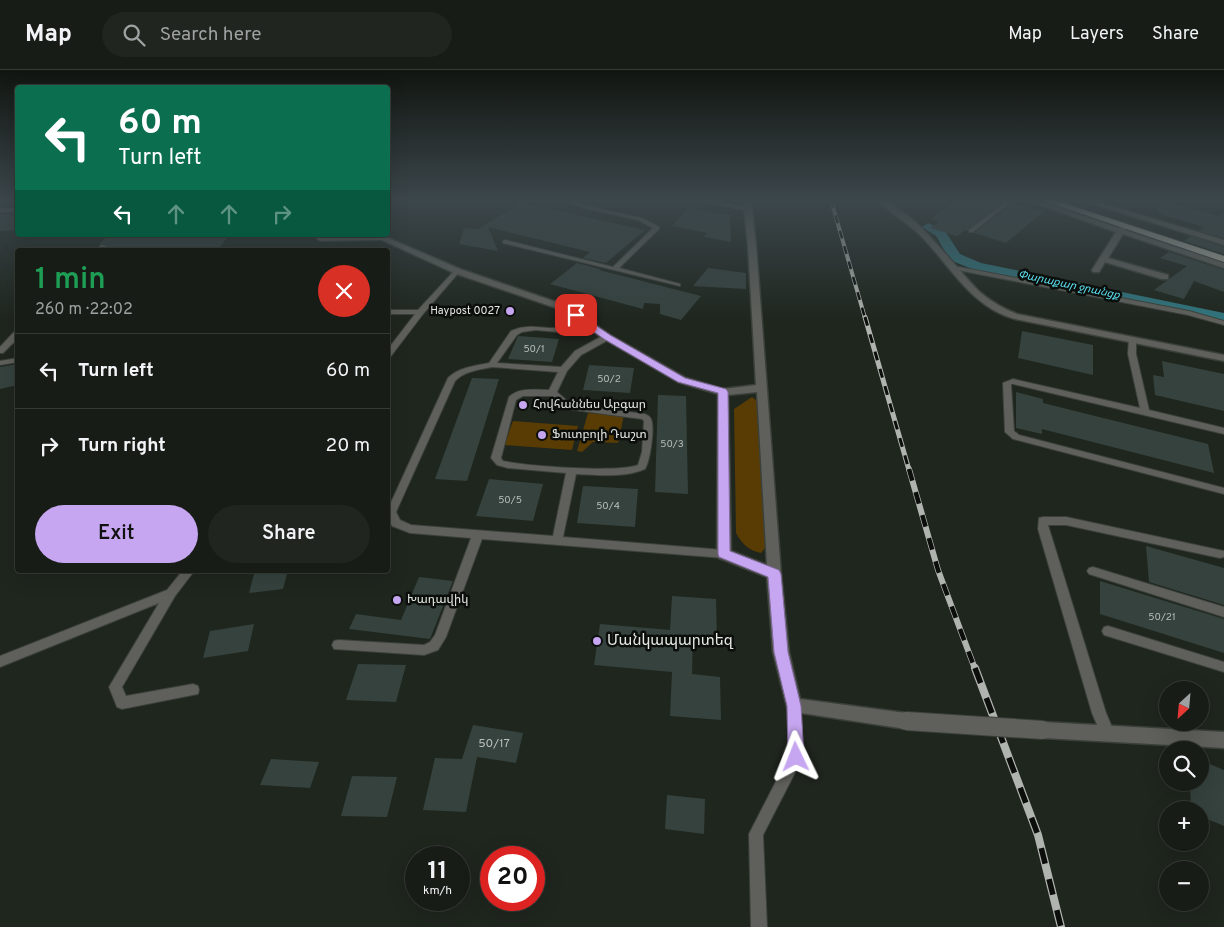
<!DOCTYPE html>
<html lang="en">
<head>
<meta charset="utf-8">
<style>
	body { margin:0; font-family:Overpass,"Noto Sans Armenian",sans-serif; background:#20251f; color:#f1f3f6; height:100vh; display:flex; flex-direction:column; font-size:19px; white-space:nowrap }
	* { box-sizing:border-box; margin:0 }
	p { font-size:16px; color:#9ea1a1 }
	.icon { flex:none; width:28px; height:28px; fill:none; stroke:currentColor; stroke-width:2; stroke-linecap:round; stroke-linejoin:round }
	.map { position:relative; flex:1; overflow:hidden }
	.sheet { position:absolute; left:15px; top:178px; width:375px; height:325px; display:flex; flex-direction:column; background:#171c16; border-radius:5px; box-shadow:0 5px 20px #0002,0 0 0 1px #363a35 }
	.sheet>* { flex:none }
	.hud { position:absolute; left:15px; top:15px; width:375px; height:152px; border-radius:5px; box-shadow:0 5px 20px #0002,0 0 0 1px #363a35; background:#0b6e4f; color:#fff; overflow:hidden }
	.needle { width:32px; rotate:206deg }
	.tools { position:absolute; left:1159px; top:611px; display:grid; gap:10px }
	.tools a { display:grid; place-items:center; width:50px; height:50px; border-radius:50%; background:#171c16; box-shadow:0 5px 20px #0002,0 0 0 1px #363a35; font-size:25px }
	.speed { position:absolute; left:405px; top:776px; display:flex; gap:10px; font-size:25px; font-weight:700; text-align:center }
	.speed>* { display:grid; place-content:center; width:65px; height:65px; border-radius:50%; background:#171c16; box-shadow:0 5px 20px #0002,0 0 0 1px #363a35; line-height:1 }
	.speed small { font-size:12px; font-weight:400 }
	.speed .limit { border:8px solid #d22; background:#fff; color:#111 }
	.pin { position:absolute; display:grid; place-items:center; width:42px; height:42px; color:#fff; margin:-21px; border-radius:10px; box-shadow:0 2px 8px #0006 }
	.me { position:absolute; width:55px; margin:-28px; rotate:358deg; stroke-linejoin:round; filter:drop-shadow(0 0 4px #0008) }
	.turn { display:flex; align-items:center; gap:18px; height:105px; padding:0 20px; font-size:22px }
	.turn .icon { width:65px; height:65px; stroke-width:2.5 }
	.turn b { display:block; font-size:35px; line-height:42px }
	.lanes { display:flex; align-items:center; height:48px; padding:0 20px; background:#0003; justify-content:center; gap:25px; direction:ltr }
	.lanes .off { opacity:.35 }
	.round { display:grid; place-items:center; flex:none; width:52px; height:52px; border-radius:26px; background:#20251f }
	.summary { display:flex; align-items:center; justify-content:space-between; height:85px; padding:0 20px }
	h1 { font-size:30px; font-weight:600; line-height:38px; color:#1e9e55 }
	.action { display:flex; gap:10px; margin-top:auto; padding:10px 20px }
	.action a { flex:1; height:58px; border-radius:30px; background:#c6a6f0; color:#111; font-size:20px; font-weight:600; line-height:58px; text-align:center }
	.action a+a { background:#20251f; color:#f1f3f6 }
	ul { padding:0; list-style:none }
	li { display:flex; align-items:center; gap:15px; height:75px; padding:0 20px; border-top:1px solid #363a35 }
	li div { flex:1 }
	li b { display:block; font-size:19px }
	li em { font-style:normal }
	header { display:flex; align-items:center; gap:30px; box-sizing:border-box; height:70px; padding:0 25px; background:#171c16; border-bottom:1px solid #363a35 }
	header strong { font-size:24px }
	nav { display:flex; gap:28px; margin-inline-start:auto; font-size:18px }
	.search { width:350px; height:45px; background:#20251f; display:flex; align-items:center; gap:12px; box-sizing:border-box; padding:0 18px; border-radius:28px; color:#9ea1a1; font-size:19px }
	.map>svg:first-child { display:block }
	.green { fill:#593c04 }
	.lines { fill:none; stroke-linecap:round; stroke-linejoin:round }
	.canal { fill:#30747d; fill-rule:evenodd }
	.building { fill:#35423e }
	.service-casing { stroke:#3b413a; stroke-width:2 }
	.minor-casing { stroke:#3b413a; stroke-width:3 }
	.trunk-casing { stroke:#3b413a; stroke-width:2 }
	.service { fill:#5f605b; fill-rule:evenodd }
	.minor { fill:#5f605b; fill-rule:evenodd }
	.trunk { fill:#a7a89c; fill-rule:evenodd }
	.rail-far3-casing { stroke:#afb4ae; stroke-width:4 }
	.rail-far2-casing { stroke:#afb4ae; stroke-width:5 }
	.rail-far1-casing { stroke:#afb4ae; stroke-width:6 }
	.rail-casing { stroke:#afb4ae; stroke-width:8 }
	.rail-far3 { stroke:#0b0e0b; stroke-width:2.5; stroke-dasharray:8; stroke-linecap:butt }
	.rail-far2 { stroke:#0b0e0b; stroke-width:3; stroke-dasharray:9; stroke-linecap:butt }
	.rail-far1 { stroke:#0b0e0b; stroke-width:4.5; stroke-dasharray:12; stroke-linecap:butt }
	.rail { stroke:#0b0e0b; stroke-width:5.5; stroke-dasharray:16; stroke-linecap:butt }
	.minor-bridge-casing { stroke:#3b413a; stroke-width:20; stroke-linecap:butt }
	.minor-bridge { stroke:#5f605b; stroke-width:18 }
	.route { fill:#c6a6f0; stroke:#816c9c }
	.poi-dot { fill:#c6a6f0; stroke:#0b0e0b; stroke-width:2 }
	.labels { text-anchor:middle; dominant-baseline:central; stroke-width:5; stroke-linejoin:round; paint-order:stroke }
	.number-label { font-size:10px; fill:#b8bfba }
	.far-water-label { font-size:11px; font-style:italic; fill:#5bdfef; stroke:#0b0e0b }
	.far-poi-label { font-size:11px; fill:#e4e9e3; stroke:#0b0e0b; text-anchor:end }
	.poi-label { font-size:12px; fill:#e4e9e3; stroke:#0b0e0b; text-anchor:start }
	.near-number-label { font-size:12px; fill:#b8bfba }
	.near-poi-label { font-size:15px; fill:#e4e9e3; stroke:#0b0e0b; text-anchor:start }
</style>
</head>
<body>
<header>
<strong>Map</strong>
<div class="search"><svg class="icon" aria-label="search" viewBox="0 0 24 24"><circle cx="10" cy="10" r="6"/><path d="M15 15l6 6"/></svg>Search here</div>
<nav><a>Map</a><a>Layers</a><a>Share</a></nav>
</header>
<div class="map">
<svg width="1224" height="857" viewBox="0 0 1224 857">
	<rect width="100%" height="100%" fill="#1f261e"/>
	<path class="green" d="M752 327 757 331 768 474 761 483C748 480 742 474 736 463L734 339Z
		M588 343 624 345 618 373 593 372 582 382 577 381Z
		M513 351 578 356 572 380 504 375Z"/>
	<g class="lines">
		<path class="canal" d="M928 153 945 161 960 184 981 193 1224 243V251L972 199 950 190 936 166 922 157Z"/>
	</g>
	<path class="building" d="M958 130H999L1003 131 967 161 965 160 957 166 930 158 939 152 930 149Z
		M1160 130 1219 146 1224 143V168L1199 161 1204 157 1157 143Z
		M521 133 563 142 645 160 606 193 583 188 590 182 488 157 498 181 459 174 464 158 478 159Z
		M1012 134 1044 141 1006 173 974 163Z
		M688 138 730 145 731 172 704 167 707 163 672 156Z
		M0 144H18V160L0 161Z
		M108 165H229L218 180H105L107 175 100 174Z
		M1191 166 1224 177V184L1184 171Z
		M1169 182 1224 200V222L1194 211 1184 229 1154 220 1187 196 1160 188Z
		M577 193 600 199 599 200 701 226 681 250 660 244V234L644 233 643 239 550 214Z
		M708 198 746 203V219L693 216Z
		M1022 261 1093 275V305L1018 288Z
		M518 266 559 269 552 292 508 289Z
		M1162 291 1224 304V341L1155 325 1153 305 1164 307Z
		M18 294V315L0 319V297Z
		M589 295 634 298 630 323 583 320Z
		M472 308 499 309 467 411 435 409Z
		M1016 322 1043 329V333L1208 374 1214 403 1042 359V364L1016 358Z
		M658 325 686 326 688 424 655 422Z
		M489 409 543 414 533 451 476 446Z
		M583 416 638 419 635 457 577 453Z
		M1146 476 1224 498V535L1149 512Z
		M255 500H288L283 519 249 523Z
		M419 507 453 511 430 569 349 559 356 544 401 550Z
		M1100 511 1224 549V583L1100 544Z
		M672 526 716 529 717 567 693 565 692 604 720 607 721 650 670 646 672 602 594 595 600 554 670 560Z
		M254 554 248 581 203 588 210 561Z
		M358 594 406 595 396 632 346 630Z
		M473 655 523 663 516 693 477 687 466 742 423 740 435 688 462 689Z
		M271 689 319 692 310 718 260 715Z
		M1200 690 1224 700V756L1200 746V740H1191L1190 712H1200Z
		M352 706 397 707 387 747 341 746Z
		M667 725 705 729 704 764 665 759Z"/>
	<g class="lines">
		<defs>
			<path id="service" d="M563 130H572L588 136 642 148 659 157V159L619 198 680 214V216L503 173V171L505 170 613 197 653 158 638 150 584 138Z
				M700 130H713L750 139 747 141Z
				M1007 130H1014L973 162H969V160Z
				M0 138H18V142H0Z
				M318 165H324V167L383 166 386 168 383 170 320 171 317 169Z
				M101 175 106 176 103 180H97Z
				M954 196 1189 241 1224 251V255L1188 245 952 199 951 198Z
				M455 200 460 201 423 244 391 286H388V279L415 244H388V240H418Z
				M586 251H589V255L558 262 536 260 522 262 517 265 497 293 561 297 575 281 604 265H610V269L581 285 567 301 557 322 572 335 645 344C648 346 649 345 651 349 655 358 650 391 645 399 624 408 599 405 576 404L563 467 724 480 728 481 729 484 728 487 724 488 482 469 446 567 438 580 424 585 334 579 332 575 334 571 338 570 424 575 430 572 435 565 471 468 410 463 392 456 388 446V439L448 308C459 297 475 296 489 293L511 261C528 253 542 259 559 258 568 257 577 253 586 251ZM492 297 558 302 549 320C536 320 519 317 509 327L491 388 497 395 508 398 566 403 553 466 411 455 400 450 396 442 455 311C464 301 479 300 492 297ZM523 326H550L567 339 642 349 644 351 642 382 638 395C618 403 527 396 503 391L501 388 516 330Z
				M15 261H18V268L3 283H0V277Z
				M1129 267H1132L1136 269V284L1149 340 1224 358V364L1013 314H1011L1014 361 1019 365 1224 418V424L1013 369 1005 362 1003 313 1013 309 1140 338 1128 284Z
				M18 288V292L0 295V291Z
				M1043 447H1066L1224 481V487L1220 488 1066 455H1048L1106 643 1115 664 1113 669 1108 670 1103 669 1092 643 1038 459 1039 448Z
				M1093 497 1224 537V547L1089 504 1087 501 1089 498Z
				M183 500H195L175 526 122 617 126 626 193 614 198 616 199 620 198 624 122 639 117 637 109 617 159 533 0 597V586L167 520Z
				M1108 556 1224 592V602L1104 565 1102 561 1104 557Z
				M794 630 799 632 801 636 803 687 763 765 767 857H751L749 764 789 686 787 636 789 632Z"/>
			<path id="minor" d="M743 130H751L756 175 781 504 789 582 800 629 906 643 912 646 914 651 912 656 906 659 788 641 773 582 767 507 719 488 717 484 718 324 678 312 604 269 562 240 454 203 371 165H381L460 199 568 236 610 265 686 308 723 319 756 315 748 175ZM757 322 767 495 731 481 728 325Z
				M876 130C908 130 957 201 981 223 992 232 1004 239 1017 244L1224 285V291L1015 249C970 237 949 193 918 163 905 151 889 142 876 130Z
				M1026 130H1037L1119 158 1121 154H1127L1125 160 1224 193V198L1123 164 1108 188 1168 205V209H1162L1105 192 1099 202H1093L1092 200 1116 162Z
				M1080 130H1091L1224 170V175Z
				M1043 652 1224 662V678L1043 668 1037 666 1035 660 1037 654Z"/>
			<path id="trunk" d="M1041 130H1054L1224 186V192Z"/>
		</defs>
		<use href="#service" class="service-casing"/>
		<use href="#minor" class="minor-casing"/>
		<use href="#trunk" class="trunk-casing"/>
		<use href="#service" class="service"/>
		<use href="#minor" class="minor"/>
		<use href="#trunk" class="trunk"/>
		<defs>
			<path id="rail-far3" d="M831 130 865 248"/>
			<path id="rail-far2" d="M865 247 909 400"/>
			<path id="rail-far1" d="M909 399 938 500 975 599"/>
			<path id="rail" d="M975 598 1038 765 1061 857"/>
		</defs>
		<use href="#rail-far3" class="rail-far3-casing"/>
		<use href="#rail-far2" class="rail-far2-casing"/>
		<use href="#rail-far1" class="rail-far1-casing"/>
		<use href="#rail" class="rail-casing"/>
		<use href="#rail-far3" class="rail-far3"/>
		<use href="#rail-far2" class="rail-far2"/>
		<use href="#rail-far1" class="rail-far1"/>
		<use href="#rail" class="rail"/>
		<defs>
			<path id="minor-bridge" d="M906 651 1043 660"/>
		</defs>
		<use href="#minor-bridge" class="minor-bridge-casing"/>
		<use href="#minor-bridge" class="minor-bridge"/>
	</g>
	<linearGradient id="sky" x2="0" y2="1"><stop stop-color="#111510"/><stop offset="0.52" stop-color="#3c474c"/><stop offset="1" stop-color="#3c474c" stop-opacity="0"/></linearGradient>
	<rect width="1224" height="250" fill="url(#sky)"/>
	<path class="route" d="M573 244H579L610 265 685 308 726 319 728 322 730 481 779 500 781 504 788 582 801 636 804 687 801 692 796 694 790 692 788 687 787 636 774 582 768 507 719 487 718 484V323L678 312 604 269 573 247Z"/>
	<g class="poi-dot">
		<circle cx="510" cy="241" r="5"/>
		<circle cx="523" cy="335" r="5"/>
		<circle cx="542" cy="365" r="5"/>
		<circle cx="397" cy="530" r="5"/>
		<circle cx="597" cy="571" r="5"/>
	</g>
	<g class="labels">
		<g class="number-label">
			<text x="534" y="279">50/1</text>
			<text x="609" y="309">50/2</text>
			<text x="672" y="374">50/3</text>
			<text x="510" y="430">50/5</text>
			<text x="608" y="436">50/4</text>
			<text x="1162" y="547">50/21</text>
		</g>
		<g class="far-water-label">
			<text transform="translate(1069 215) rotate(12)">Փարաքար ջրանցք</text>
		</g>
		<g class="far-poi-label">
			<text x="500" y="241">Haypost 0027</text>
		</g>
		<g class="poi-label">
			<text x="533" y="335">Հովհաննես Աբգար</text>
			<text x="552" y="365">Ֆուտբոլի Դաշտ</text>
			<text x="407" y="530">Խադավիկ</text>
		</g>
		<g class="near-number-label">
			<text x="494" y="674">50/17</text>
		</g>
		<g class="near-poi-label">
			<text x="607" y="571">Մանկապարտեզ</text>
		</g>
	</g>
</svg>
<div class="tools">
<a><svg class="needle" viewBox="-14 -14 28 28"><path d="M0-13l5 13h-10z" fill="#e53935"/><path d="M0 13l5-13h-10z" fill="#9ea1a1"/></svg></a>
<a><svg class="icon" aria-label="search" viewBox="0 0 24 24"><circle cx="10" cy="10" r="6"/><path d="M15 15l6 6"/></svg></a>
<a>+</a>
<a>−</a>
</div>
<div class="speed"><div>11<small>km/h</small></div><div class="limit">20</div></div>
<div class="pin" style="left:576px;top:245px;background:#d93025"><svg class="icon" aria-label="arrive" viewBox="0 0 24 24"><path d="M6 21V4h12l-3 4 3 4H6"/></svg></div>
<svg class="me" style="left:796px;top:687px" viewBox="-20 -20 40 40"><path d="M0-17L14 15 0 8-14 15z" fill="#c6a6f0" stroke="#fff" stroke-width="4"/></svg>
<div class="hud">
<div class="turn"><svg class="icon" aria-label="left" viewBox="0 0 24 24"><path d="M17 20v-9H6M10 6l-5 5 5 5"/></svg><div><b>60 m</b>Turn left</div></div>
<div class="lanes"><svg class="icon" aria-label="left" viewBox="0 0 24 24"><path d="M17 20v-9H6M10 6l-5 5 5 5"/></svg><svg class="icon off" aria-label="ahead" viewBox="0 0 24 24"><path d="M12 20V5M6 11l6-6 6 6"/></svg><svg class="icon off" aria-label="ahead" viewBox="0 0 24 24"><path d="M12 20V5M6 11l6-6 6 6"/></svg><svg class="icon off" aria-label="right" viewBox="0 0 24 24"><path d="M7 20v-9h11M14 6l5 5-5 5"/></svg></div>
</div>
<section class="sheet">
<div class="summary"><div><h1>1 min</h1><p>260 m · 22:02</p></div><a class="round" style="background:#d93025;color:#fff"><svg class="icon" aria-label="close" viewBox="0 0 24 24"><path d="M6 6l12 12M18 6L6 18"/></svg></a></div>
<ul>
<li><svg class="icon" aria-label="left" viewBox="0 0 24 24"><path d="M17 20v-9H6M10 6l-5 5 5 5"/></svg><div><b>Turn left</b></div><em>60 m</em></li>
<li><svg class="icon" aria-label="right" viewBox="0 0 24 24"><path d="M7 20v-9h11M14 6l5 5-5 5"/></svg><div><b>Turn right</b></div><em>20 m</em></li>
</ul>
<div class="action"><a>Exit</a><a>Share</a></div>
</section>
</div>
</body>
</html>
